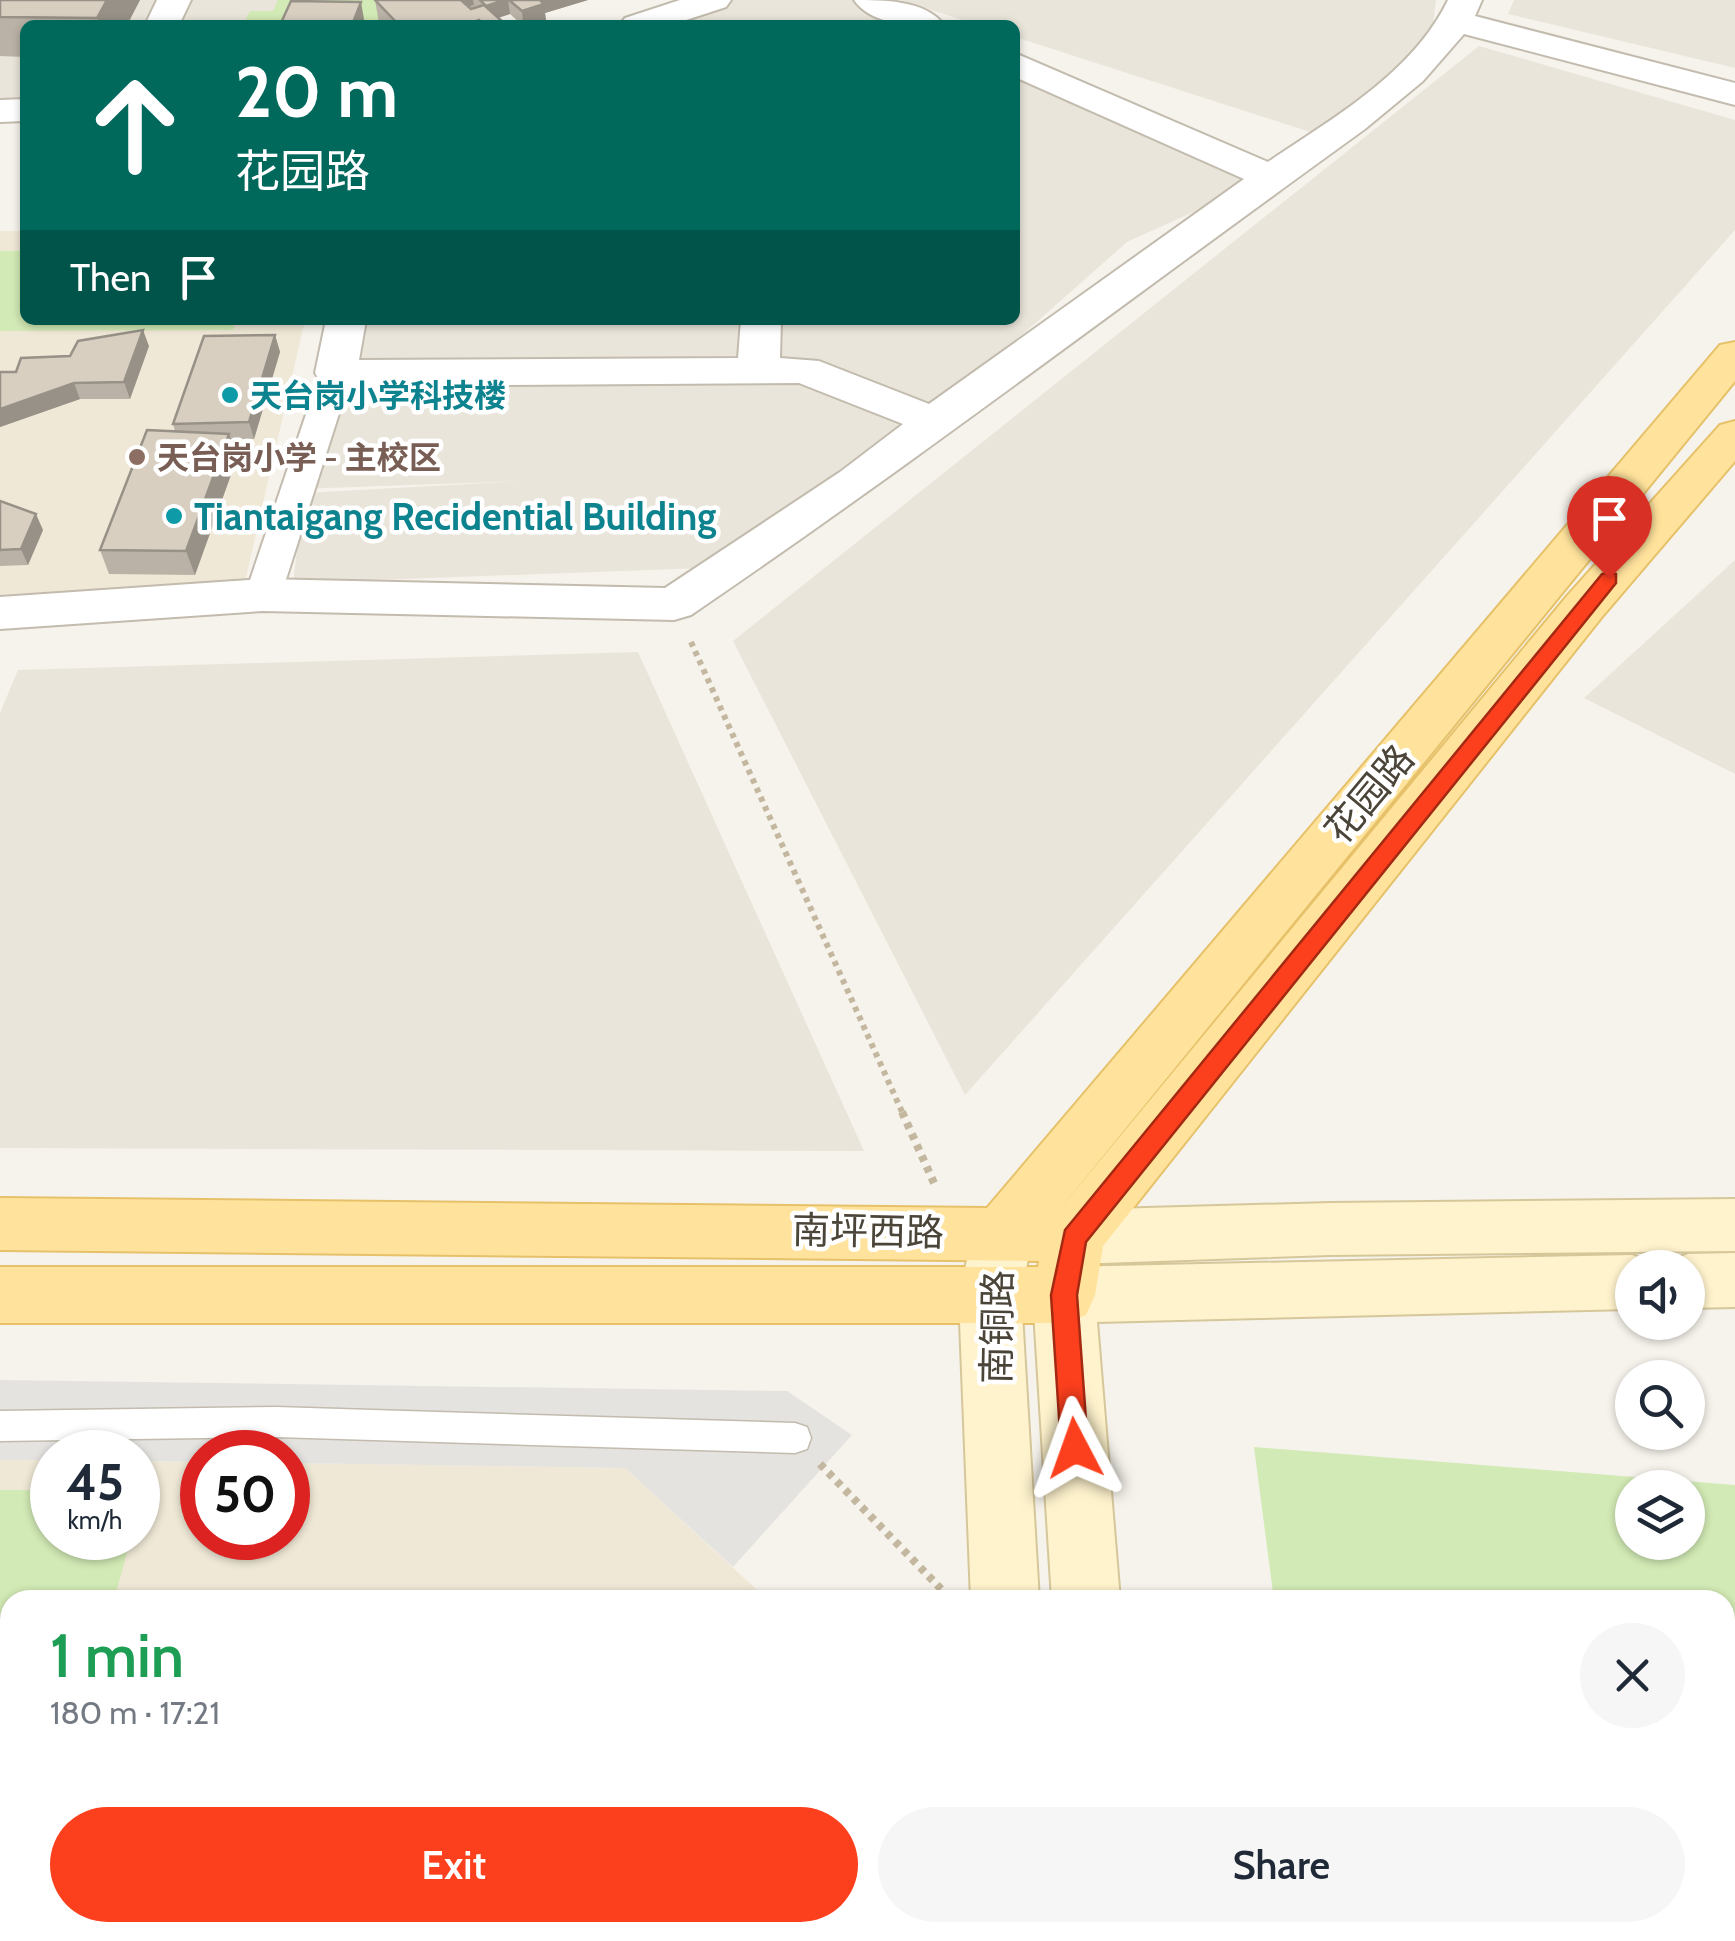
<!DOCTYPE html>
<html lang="en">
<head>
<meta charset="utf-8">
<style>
	body { margin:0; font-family:Cabin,"Noto Sans SC",sans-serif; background:#f6f6f7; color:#1f2937; height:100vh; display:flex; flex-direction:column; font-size:38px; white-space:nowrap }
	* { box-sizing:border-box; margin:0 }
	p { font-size:32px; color:#747a83 }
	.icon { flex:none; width:55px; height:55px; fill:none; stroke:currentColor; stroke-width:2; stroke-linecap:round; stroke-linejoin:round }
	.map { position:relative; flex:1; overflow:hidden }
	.drawer { position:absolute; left:0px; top:1590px; width:1735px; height:352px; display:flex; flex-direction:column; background:#fff; border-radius:30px 30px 0 0; box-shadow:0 2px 8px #0004 }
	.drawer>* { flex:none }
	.guide { position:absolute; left:20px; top:20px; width:1000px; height:305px; border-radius:15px; box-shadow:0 2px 8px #0004; background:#00695c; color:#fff; overflow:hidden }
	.buttons { position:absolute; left:1615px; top:1250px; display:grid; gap:20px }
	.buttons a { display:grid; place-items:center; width:90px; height:90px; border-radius:50%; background:#fff; box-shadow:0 2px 8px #0004; font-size:50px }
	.speed { position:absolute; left:30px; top:1430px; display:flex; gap:20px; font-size:50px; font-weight:700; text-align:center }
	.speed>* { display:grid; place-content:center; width:130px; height:130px; border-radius:50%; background:#fff; box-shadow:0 2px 8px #0004; line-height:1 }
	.speed small { font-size:25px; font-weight:400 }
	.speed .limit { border:15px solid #d22; background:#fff; color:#111 }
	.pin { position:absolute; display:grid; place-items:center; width:85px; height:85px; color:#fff; margin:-102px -42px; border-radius:50% 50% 50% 0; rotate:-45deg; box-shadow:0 0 10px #0007 }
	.pin .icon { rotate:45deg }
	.me { position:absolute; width:110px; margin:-55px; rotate:356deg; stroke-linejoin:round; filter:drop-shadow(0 0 8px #0008) }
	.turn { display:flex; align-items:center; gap:35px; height:210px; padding:0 50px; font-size:45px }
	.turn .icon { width:130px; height:130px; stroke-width:2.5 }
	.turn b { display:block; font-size:70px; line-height:85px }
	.then { display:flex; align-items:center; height:95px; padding:0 50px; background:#0003; gap:20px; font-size:38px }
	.round { display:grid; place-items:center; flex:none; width:105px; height:105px; border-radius:52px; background:#f6f6f7 }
	.head { display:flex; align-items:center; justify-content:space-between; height:170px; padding:0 50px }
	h1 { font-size:60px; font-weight:600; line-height:75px; color:#1e9e55 }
	.cta { display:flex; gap:20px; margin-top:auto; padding:20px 50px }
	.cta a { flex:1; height:115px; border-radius:60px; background:#fc3f1d; color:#fff; font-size:40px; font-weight:600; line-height:115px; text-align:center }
	.cta a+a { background:#f6f6f7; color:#1f2937 }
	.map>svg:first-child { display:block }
	.residential { fill:#eae5da }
	.education { fill:#efe8d6 }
	.green { fill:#d2eab5; fill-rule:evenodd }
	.parking { fill:#e5e3e0 }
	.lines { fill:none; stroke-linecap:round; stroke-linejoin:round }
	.service-casing { stroke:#c2bbae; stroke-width:3 }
	.pedestrian-casing { stroke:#c2bbae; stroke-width:4 }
	.minor-casing { stroke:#c2bbae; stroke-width:4 }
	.secondary-casing { stroke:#d6c79b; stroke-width:4 }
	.primary-casing { stroke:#e6c16a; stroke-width:4 }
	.path-far1 { stroke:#c4b79f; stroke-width:6; stroke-dasharray:5 5; stroke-linecap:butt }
	.path { stroke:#c4b79f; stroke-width:8; stroke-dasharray:6 6; stroke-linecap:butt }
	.service { fill:#fff; fill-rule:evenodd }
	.pedestrian { fill:#fff; fill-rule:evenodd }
	.minor { fill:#fff; fill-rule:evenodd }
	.secondary { fill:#fff3cd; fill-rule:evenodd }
	.primary { fill:#ffe39c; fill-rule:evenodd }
	.wall { fill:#bab2a6 }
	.shaded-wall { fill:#979187 }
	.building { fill:#d8cfc1; stroke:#979187; stroke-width:2.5 }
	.route { fill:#fc3f1d; stroke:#a42913; stroke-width:2.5 }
	.culture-dot { fill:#0f9aa8; stroke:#fff; stroke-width:4 }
	.education-dot { fill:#8d6e63; stroke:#fff; stroke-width:4 }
	.labels { text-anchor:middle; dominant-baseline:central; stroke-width:9; stroke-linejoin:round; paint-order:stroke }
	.far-culture-label { font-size:32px; font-weight:bold; fill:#0d838f; stroke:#fff; text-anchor:start }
	.far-education-label { font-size:32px; font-weight:bold; fill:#785e54; stroke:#fff; text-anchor:start }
	.culture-label { font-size:38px; font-weight:bold; fill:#0d838f; stroke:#fff; text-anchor:start }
	.street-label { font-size:38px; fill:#4b4439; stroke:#fff }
</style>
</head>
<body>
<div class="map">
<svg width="1735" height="1941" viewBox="0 0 1735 1941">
	<rect width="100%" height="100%" fill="#f6f3ec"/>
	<path class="residential" d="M0 0H422L415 25H25V109L0 110Z
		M716 0H871L927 25H639Z
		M900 0H1436L1429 57 1329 138 1015 37V25H978Z
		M1514 0H1735V68L1508 14Z
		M1479 46 1735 120V230L965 1095 733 641Z
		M1015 64 1271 177 1127 242 856 482 704 568 293 583 304 493 526 481 298 489 346 320H1015Z
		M1735 560V774L1584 698Z
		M638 652 864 1151 0 1148V713L18 670Z"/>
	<path class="education" d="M0 231H25V320H305L242 595 0 600Z
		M0 1460H52V1538H138V1461L202 1462V1538H288V1463L625 1468 768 1600H10V1932L859 1933V1941H0Z"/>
	<path class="green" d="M278 0H422L420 6 366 24 243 25 250 11H273Z
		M0 251H25V320H236L233 330 0 331Z
		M1254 1447 1735 1485V1941H1318L1317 1933 1725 1932V1600H1274ZM1632 1488H1688V1542H1632Z
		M0 1490H52V1538H131L114 1600H10V1932L25 1933 22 1941H0Z"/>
	<path class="parking" d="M0 1380 787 1391 852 1435 733 1567 625 1468 288 1463V1452H202V1462L138 1461V1452H52V1460H0Z"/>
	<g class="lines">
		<defs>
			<path id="service" d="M276 1407 795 1423 807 1427 811 1438 807 1449 795 1453 276 1437 0 1441V1411Z"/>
			<path id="pedestrian" d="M336 363 347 366 352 373 281 595 276 604 263 607 250 604 245 595 320 373 325 366Z"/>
			<path id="minor" d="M157 0H191L179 25H145Z
				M680 0H731L726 7 671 25H620L625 18Z
				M854 0C883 0 926 0 944 25 915 25 873 27 854 0Z
				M1448 0H1482L1475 16 1735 83V105L1464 34 1423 81 1365 129C1140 291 920 459 691 615L674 620 263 611 0 629V597L263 579 665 588 840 472 903 424 799 383 336 386 321 382 315 373 326 320H366L359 360 738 358 741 320H781L780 358 819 361 929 404 1244 179 1015 77V53L1268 162C1333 118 1413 73 1448 0Z
				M25 99V121L0 122V100Z"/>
			<path id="secondary" d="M1735 1199V1251L1330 1255 1074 1264 1052 1256 1044 1237 1052 1218 1074 1210 1330 1203Z
				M1003 1207 1024 1214 1033 1233 1021 1296 1039 1600H971L959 1296 973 1233 982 1214Z
				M1735 1253V1307L1688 1308V1268H1663L1666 1262 1688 1254Z
				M1632 1255 1654 1263 1656 1268H1632V1309L1097 1322 1120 1600H1052L1033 1295 1042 1275 1064 1267Z
				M984 1932H1060L1061 1941H985Z
				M1072 1932H1148V1941H1072Z"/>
			<path id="primary" d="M1735 342V381L1055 1215 1567 596 1720 425 1735 421V461L1601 618 1103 1246 1095 1295 1086 1315 1064 1323H0V1267H1038L1039 1261 0 1250V1198L987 1208 1720 345Z"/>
		</defs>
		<use href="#service" class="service-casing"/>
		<use href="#pedestrian" class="pedestrian-casing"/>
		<use href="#minor" class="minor-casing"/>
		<use href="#secondary" class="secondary-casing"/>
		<use href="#primary" class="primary-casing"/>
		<path class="path-far1" d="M691 642 903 1114"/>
		<path class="path" d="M902 1112 934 1183
			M820 1464 943 1591
			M949 1932 950 1941"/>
		<use href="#service" class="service"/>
		<use href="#pedestrian" class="pedestrian"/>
		<use href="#minor" class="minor"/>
		<use href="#secondary" class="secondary"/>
		<use href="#primary" class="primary"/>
	</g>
	<path class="wall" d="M0 0H140L127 25H25V57L0 56Z
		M375 0H588L545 13 546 20 528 25H522L510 14 498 18 505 25H381L379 23Z
		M275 335 280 352 254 439H231L237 458 195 575 109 574 100 550 175 431 173 424Z
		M149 346 130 399H80L0 427V372H16L70 356Z
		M0 501 43 530 28 565 0 566Z"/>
	<path class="shaded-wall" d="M107 0H140L127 25H100L97 18Z
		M458 0H473L474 5 459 9Z
		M505 0H508L510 14 488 21 486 6Z
		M538 0H588L545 13 546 20 523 25 522 11Z
		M361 2 365 25H352Z
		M143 330 149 346 130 399 124 382Z
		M275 335 280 352 254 439 249 422Z
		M74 383 80 399 0 427V409Z
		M229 434 237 458 195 575 186 551Z
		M36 514 43 530 28 565 21 549Z"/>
	<path class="building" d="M0 0H107L97 18 0 17Z
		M375 0H461L471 9 484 5 504 23 484 25 479 20 466 25H399Z
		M480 0H505L486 6Z
		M509 0H540L544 4 522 11Z
		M291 1 361 2 352 25H280Z
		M143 330 124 382 74 383 0 409V372H16L21 358 70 356 78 341Z
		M275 335 249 422 173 424 204 336Z
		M147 430 229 434 186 551 100 550Z
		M0 501 36 514 21 549 0 550Z"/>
	<path class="route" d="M1609 572 1616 574V583L1086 1242 1077 1295 1088 1448 1084 1456 1075 1460 1065 1456 1061 1448 1051 1295 1065 1230 1602 574Z"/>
	<g class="culture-dot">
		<circle cx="230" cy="395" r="10"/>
		<circle cx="174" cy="516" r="10"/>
	</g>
	<circle class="education-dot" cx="137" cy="457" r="10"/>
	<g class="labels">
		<g class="far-culture-label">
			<text x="250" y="395">天台岗小学科技楼</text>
		</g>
		<g class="far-education-label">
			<text x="157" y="457">天台岗小学 - 主校区</text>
		</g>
		<g class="culture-label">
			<text x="194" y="516">Tiantaigang Recidential Building</text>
		</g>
		<g class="street-label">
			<text transform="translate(1369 794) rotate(-50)">花园路</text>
			<text transform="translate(868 1231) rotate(1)">南坪西路</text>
			<text transform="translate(997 1327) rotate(-89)">南铜路</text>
		</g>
	</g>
</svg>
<div class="buttons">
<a><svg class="icon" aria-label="sound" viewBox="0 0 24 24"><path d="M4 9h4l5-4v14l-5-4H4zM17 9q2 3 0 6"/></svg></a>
<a><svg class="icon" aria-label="search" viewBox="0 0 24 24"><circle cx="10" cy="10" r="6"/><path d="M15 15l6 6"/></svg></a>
<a><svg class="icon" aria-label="layers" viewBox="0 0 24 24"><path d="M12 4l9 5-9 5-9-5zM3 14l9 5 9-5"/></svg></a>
</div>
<div class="speed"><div>45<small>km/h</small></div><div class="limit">50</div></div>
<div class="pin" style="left:1609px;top:578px;background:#d93025"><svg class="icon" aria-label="arrive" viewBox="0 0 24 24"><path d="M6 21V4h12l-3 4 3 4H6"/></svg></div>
<svg class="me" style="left:1075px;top:1448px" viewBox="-20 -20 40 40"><path d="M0-17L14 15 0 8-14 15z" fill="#fc3f1d" stroke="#fff" stroke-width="4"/></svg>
<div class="guide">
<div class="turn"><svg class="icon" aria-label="ahead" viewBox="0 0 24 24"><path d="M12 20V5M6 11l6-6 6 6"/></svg><div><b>20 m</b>花园路</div></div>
<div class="then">Then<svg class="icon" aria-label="arrive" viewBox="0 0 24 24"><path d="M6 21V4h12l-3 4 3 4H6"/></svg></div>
</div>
<section class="drawer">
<div class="head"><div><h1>1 min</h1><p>180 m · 17:21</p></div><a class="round"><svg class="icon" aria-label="close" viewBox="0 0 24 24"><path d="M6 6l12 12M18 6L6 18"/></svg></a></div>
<div class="cta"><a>Exit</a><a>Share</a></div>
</section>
</div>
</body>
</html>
